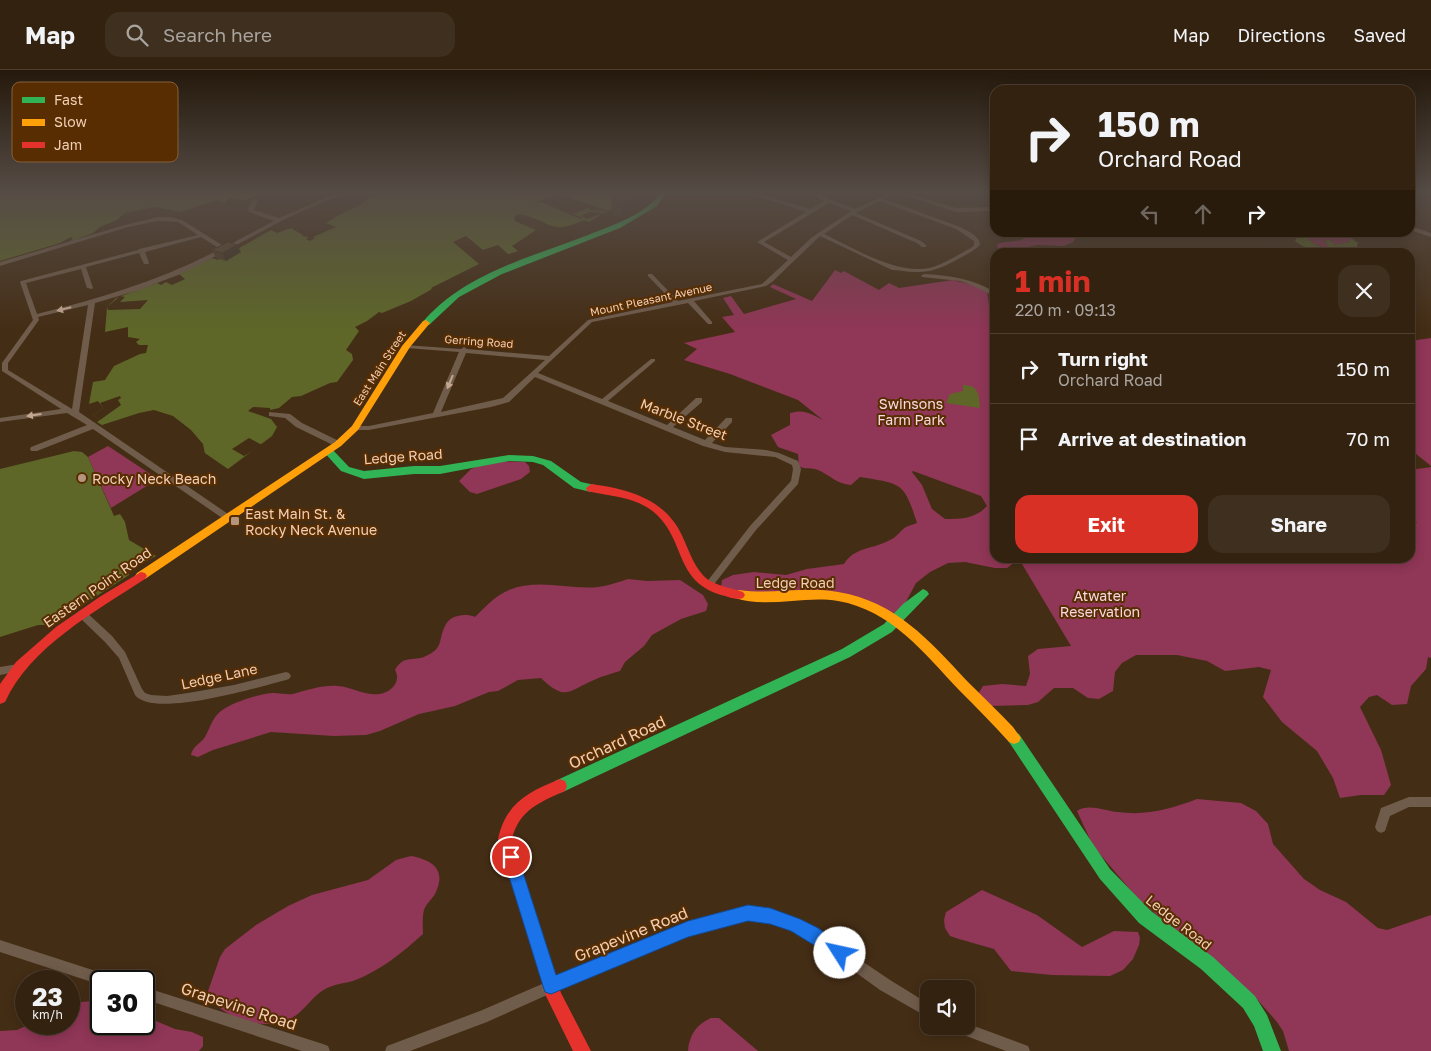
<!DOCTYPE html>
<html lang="en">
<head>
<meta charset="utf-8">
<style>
	body { margin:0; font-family:"Golos Text",sans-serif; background:#3e2f1e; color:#f1f3f6; height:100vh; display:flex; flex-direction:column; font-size:19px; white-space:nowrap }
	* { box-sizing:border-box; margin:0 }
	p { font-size:16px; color:#a9a49f }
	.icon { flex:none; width:28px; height:28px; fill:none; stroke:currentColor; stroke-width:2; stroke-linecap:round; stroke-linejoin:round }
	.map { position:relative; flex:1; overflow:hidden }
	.side { position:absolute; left:990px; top:178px; width:425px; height:315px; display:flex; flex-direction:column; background:#332210; border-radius:15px; box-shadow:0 2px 12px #0003,0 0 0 1px #4e3f30 }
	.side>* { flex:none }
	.guide { position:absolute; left:990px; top:15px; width:425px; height:152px; border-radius:15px; box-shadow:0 2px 12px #0003,0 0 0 1px #4e3f30; background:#332210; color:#f1f3f6; overflow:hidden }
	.controls { position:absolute; left:920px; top:910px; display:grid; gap:10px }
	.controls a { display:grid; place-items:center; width:55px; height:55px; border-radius:10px; background:#332210; box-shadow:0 2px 12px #0003,0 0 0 1px #4e3f30; font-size:25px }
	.speed { position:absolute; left:15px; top:900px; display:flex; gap:10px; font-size:25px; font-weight:700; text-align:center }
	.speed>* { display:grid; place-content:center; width:65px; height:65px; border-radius:50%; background:#332210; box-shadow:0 2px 12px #0003,0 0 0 1px #4e3f30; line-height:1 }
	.speed small { font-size:12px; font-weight:400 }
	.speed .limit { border:2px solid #111; border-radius:8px; background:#fff; color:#111 }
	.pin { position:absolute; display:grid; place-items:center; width:42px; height:42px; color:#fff; margin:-21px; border:2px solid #fff; border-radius:50%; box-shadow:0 1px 5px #0007 }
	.me { position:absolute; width:55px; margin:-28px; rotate:305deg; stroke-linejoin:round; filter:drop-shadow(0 0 4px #0008) }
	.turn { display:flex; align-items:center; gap:18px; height:105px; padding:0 25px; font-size:22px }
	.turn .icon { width:65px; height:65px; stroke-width:2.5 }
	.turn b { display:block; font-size:35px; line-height:42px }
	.lanes { display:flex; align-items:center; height:48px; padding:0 25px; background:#0003; justify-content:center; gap:25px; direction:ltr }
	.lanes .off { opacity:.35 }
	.round { display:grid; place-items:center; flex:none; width:52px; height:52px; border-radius:15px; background:#3e2f1e }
	.headline { display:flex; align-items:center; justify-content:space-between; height:85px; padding:0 25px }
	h1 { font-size:30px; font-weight:700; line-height:38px; color:#d93025 }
	.button { display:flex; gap:10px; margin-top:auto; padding:10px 25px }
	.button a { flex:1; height:58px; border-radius:15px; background:#d93025; color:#fff; font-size:20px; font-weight:700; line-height:58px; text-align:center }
	.button a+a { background:#3e2f1e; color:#f1f3f6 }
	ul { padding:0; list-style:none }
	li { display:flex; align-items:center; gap:15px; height:70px; padding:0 25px; border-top:1px solid #4e3f30 }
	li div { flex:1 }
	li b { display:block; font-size:19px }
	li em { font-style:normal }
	header { display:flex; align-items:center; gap:30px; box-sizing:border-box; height:70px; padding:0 25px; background:#332210; border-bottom:1px solid #4e3f30 }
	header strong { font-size:24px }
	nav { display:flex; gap:28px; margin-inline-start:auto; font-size:18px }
	.search { width:350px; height:45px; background:#3e2f1e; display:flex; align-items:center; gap:12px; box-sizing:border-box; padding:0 18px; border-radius:15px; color:#a9a49f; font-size:19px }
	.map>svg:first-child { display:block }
	.green { fill:#903656; fill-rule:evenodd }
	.water { fill:#5e6728 }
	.pier { fill:#442d15 }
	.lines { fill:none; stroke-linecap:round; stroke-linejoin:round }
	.street { fill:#705c4b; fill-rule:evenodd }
	.fast { fill:#30b455; fill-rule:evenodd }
	.slow { fill:#ff9f0a; fill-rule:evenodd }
	.jam { fill:#e5322d; fill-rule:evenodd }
	.wall { fill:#4c3c27 }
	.shaded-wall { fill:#3e3120 }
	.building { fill:#58462d; stroke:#3e3120 }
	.oneway { fill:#c4a791 }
	.route { fill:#1a73e8; stroke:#114b97 }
	.poi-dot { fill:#b4967e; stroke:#582d01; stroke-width:2 }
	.labels { text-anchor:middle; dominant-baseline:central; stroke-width:4; stroke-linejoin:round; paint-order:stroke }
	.far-street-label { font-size:11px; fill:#f1cfb6; stroke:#582d01 }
	.park-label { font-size:14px; fill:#f8d8e1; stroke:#582d01 }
	.street-label { font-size:14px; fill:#f1cfb6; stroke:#582d01 }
	.poi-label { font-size:14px; fill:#f1cfb6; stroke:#582d01; text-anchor:start }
	.near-street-label { font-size:16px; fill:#f1cfb6; stroke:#582d01 }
	.key { fill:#582d01; stroke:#865e37; stroke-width:1 }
	.key-label { font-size:14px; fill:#f1cfb6 }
</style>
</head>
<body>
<header>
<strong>Map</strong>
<div class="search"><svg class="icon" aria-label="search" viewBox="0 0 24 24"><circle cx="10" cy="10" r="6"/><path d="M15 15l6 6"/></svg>Search here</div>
<nav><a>Map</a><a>Directions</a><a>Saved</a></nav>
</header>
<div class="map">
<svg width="1431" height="981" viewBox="0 0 1431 981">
	<rect width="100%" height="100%" fill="#442d15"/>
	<path class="green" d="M1034 163V162L1079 163 1073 172 1064 176 1037 175 1014 180 998 178 997 175 999 173 1021 170Z
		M1301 163H1338L1351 168 1349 172 1335 175 1327 170 1325 171 1331 180 1314 174Z
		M835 200 841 203 844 201 879 220 889 213 899 218 953 210 987 219 990 243 995 254V488H1410V460L1417 452 1410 454V400L1431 397V588L1428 587 1426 599 1411 616 1407 634 1392 635 1377 625 1369 627 1360 637 1381 680 1391 715 1384 725H1361L1340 728 1333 708 1317 681 1282 652 1263 627 1271 600 1259 597 1225 601 1207 591 1177 585H1136L1122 593 1115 602 1113 621 1099 629 1088 628 1073 618H1054L1038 632 1028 635 990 636 978 624 983 616 1002 614 1026 616 1030 604 1028 586 1038 579 1071 576 1019 489 1007 498H995L965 492 948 493 930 502 916 513 899 545 842 524H746L721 517 722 510 733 505 754 502 786 505 807 499 844 494C854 477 874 479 890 470 895 468 898 464 902 460 906 456 912 455 917 453 904 412 902 414 860 407L851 415C837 414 831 406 818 400 812 397 805 400 799 396L798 384 778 377 771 365 790 355V343C804 339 810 343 823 350L798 330 730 304 684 290 697 279 684 273 735 262 722 247 734 245 723 228 731 226 744 244 796 229 770 217 773 214 812 231ZM913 401 981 426 987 436C975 449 961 449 945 449L932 439 922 415 912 402Z
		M1431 268V396L1410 379V271Z
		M108 376 158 409 111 438 88 387Z
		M491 391 525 392 529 396 530 402 521 409 477 424 470 422 459 411 471 399Z
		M628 509 647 511 680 510 703 525 708 534 706 541 681 549 652 565 644 576 625 592 620 601C611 604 602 606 594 610 568 621 566 632 541 608L518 610 498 621 489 622 455 636 419 644 380 661 366 665 334 666 271 662 213 680 198 687 191 685C192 677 201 673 205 667 210 658 212 648 221 641 231 633 261 623 274 623 280 623 288 625 293 624 308 620 322 615 338 616 352 617 365 626 379 624 390 623 402 612 395 600 405 583 414 593 428 585 444 577 438 569 445 556 450 545 465 543 475 547 485 537 495 526 509 520 538 508 568 520 598 517 608 516 618 512 628 509Z
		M1197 729 1241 733 1256 741 1268 754 1273 774 1304 809 1320 820 1346 832 1378 858 1387 860 1431 845V981H1289L1283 961 1277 952 1255 927 1139 830 1093 776 1077 741C1088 733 1105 741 1118 742 1146 746 1171 739 1197 729Z
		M411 786C433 790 447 800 435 824 432 829 426 834 424 840 422 847 423 857 423 864 402 883 380 901 353 911 345 913 336 914 327 918 316 923 308 935 299 943 277 961 241 955 220 938 215 935 211 929 207 924L220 887 225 879 256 855 288 836 312 825 368 810 396 790Z
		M982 820 1037 845 1082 877 1114 861 1138 862 1140 868 1139 875 1133 889 1123 900 1110 906 1052 905 1011 901 994 879 959 869 950 866 945 858 944 850 946 842Z
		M93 931 101 933V954H144V946L175 959 192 962 203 967V976L199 981H0V961L17 960 30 954H69V937L80 932Z
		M711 948H719L758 981H688C689 965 697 954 711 948Z"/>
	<path class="water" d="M0 123H262L246 130 229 128 224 133 217 130 181 142 155 137 125 143 117 150 100 157 93 163 69 172 73 169 71 167 60 173 0 191Z
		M384 123H654L652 127 621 147 604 143 589 152 584 150C549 167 550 149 518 144L514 147 515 151 536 160 512 176 518 181 479 194 431 218 432 219 411 231 382 243 379 242 367 251 355 257 359 261 346 280 352 284 353 290 337 312 330 313 301 326 292 327 279 338 270 340V338L253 337 248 341 271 349 277 357 272 366 228 399 151 346 105 357 97 352 100 350 93 345 103 338 98 331 89 334 93 312 105 310 114 296 140 284 146 283 148 275H139L136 272 140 269 128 267V257L105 262 107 237 116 228 157 213 161 215 166 212 172 215 185 209 179 204 212 188 218 190 271 160 277 163 299 155H314L324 152 360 135 371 126H379Z
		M1303 163H1302L1314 174 1330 180 1325 171 1328 169 1335 175 1349 172 1351 168 1358 173 1355 182C1336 183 1311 184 1295 171L1298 166 1296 163Z
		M963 315C979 315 979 325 980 338L946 333 950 324 963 321Z
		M74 381 82 382 88 387 114 446 120 444 125 452 129 470 156 486 128 501 129 505 52 555H38L0 567V399Z"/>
	<path class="pier" d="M610 123H629L652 127 621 147 604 143 587 149 581 146 589 142 604 143 608 141 589 140 590 138H588L573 144 583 148 581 149 541 132 531 134 557 124 609 141 632 129 630 127Z
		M332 146 336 147 326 153 336 157 313 167 315 168 310 171 306 169 309 167 302 166 303 165 291 158 286 159 299 155H314Z
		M466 166 483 180 498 175 509 185 479 194 453 172Z
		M120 226 125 227 120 232 148 230 140 239 108 240 107 237Z
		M120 326 121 328 118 330 121 335 100 350 93 345 103 338 100 333Z
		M154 340 173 346 191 360 203 374 205 384 203 385 161 354 150 349 144 348 106 358 102 355 139 343Z
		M249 368 262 375 244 386 232 379Z"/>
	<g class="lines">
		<path class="street" d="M337 123H344L287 148 197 196 178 205 139 220 95 233 79 342 231 446 232 448 231 450H225L93 359 37 381H31L30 379 31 377 87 355 67 343 0 352V348L61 339 2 301V293L33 250 20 212 21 211 138 180 139 179 198 165 178 152 158 151 128 157 0 196V192L125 155 158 147H171L182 150 225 177 274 151 249 142 248 138 253 129 258 130 254 140 279 148ZM201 167 220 179C162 210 101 228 37 244L26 213 81 199 87 218 92 219 93 218 86 197 139 183 144 194H148L149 193 145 182ZM88 235 72 339 8 300V293L39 250 38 247Z
			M750 123H756L810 139 824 131 820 129 815 123H820L824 127 855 139 889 123H894L884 129 960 157C968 161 980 166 980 175 974 181 967 184 960 188 946 196 932 203 915 202 907 202 899 200 892 200L820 166 772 212 766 216 694 231 712 252V254H708L688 233 592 252 538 303 602 329 651 289H655V291L608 331 667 355 696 328H702V332L673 357 705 370 726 348H732V352L712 373 725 377 766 380 779 383 798 391 801 399 798 414 756 460 712 517H706L705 515 706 513 750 456 791 411 793 399 792 395 775 387 725 382 703 376 535 307 509 332 491 337 369 360H355L351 358 355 356H369L433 343 459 282 406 278 404 277V275L461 279 464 277 467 279 549 286 588 250 673 232 648 206V204H652L678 231 762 214 788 190 757 172 806 142 750 124ZM880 131 956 159 974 171V175L971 178C959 184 946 193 933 197 899 207 854 178 824 164L852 145 917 173 922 177H926V175L921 171 856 143ZM829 133 851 141 811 168 791 187 764 172ZM466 283 545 290 503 328 441 342Z
			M899 123H906L956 138 992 137 995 139 992 141 956 142Z
			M1410 156 1431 163V167L1410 160Z
			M924 204C949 205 973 209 995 222V227L976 217 960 211 922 207 921 206Z
			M269 342 290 344 302 353 341 372 342 374 341 376H335L296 357 285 348 269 346Z
			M82 540 85 541 112 566 125 582 142 619 145 623 151 625 167 626 188 623 234 615 286 602 289 603 291 606 289 609 286 610C259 617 153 649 135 625L119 588 105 572 79 547 77 544 79 541Z
			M18 594 21 595 23 598 21 601 0 605V597Z
			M1409 727H1431V737H1409L1390 746 1385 761 1381 763 1377 761 1375 757 1381 738Z
			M748 837 770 840 798 851 816 860 890 910 929 934V948L880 920 808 868 770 852 748 849 688 865 594 904 487 952 410 981H385L387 976 480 941 586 895 688 853Z
			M0 870 108 905 113 906 114 911H101V915L0 882Z
			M144 917 323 974 328 976 330 981H302L144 929Z
			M966 953 1028 976 1030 981H1006L953 961 952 956H966Z"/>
		<path class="fast" d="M660 123H666L657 136 620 158 502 204 459 227 429 255H423L422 253C463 204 531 187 588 165 613 155 645 145 660 123Z
			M328 378 332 379 349 397 364 401 414 396H440L509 385 533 386 551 391 581 412 595 415 596 418 591 422 574 418 543 395 533 392 509 391 440 404H414L364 409 341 401 323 381Z
			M923 519 927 521 929 524 892 562 850 587 565 721 560 723 555 721 553 716 555 711 842 579 884 554 903 534Z
			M1014 662 1019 664 1110 799 1151 841 1213 887 1255 926 1267 945 1281 981H1263L1254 956 1243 938 1201 899 1139 853 1100 809 1009 672 1007 668 1009 664Z"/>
		<path class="slow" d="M426 250 430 253 410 277 358 360 341 376 145 509H137L135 506 137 503 335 372 352 356 402 276 423 251Z
			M739 520C772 525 806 516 838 522 895 531 930 571 967 611 982 626 998 641 1013 657L1021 668 1019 672 1014 674 1009 672C993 654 976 637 959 620 924 583 891 540 838 531 804 525 768 539 735 528L733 525 735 522Z"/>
		<path class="jam" d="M591 414C630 419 668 430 684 470 690 483 695 499 707 509 718 516 731 518 743 522L745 525 743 528C737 530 731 528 725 526 674 513 687 473 656 444 636 426 611 427 587 421L586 418Z
			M141 502 145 503 147 506 145 509C96 541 30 577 5 632L0 634V614L16 592 56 557 101 526Z
			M560 709 565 711 567 716 565 721C540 732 519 740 512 769L561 923 591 981H573L546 926 498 769C506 733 528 722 560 709Z"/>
	</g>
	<path class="wall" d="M592 123H609L603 126Z
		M621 123H653V128L651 132 622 147 612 144 611 129Z
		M237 175 241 182 226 191 216 188 212 180Z"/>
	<path class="shaded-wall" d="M602 123H609L603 126Z
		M640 123H653V128L651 132 622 147 621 133Z
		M237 175 241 182 226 191 222 183Z"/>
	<path class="building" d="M621 123H640L621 133 611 129Z
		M228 172 237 175 222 183 212 180Z"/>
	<defs><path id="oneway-solid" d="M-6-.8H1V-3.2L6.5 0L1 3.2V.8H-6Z" transform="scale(1.25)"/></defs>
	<g class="oneway">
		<use href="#oneway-solid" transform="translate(64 239) rotate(166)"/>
		<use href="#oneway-solid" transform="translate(450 312) rotate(113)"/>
		<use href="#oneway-solid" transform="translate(34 345) rotate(172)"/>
	</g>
	<linearGradient id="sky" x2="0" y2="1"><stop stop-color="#25190c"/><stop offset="0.47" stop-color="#564c46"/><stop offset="1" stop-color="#564c46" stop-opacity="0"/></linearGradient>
	<rect width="1431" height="260" fill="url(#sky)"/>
	<path class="route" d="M511 779 516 782 518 787 556 905 688 851 748 835 770 838 800 849 818 858 845 877 848 883 845 889 840 891 791 861 770 854 748 851 688 867 551 924 545 922 543 916 503 787 506 782Z"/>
	<g class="poi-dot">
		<circle cx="82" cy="408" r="5"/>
		<rect x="230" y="446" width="10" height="10" rx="2.5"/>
	</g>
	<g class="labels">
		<g class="far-street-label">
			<text transform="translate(651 229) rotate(-12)">Mount Pleasant Avenue</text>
			<text transform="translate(479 271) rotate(4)">Gerring Road</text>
			<text transform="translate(379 298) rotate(-57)">East Main Street</text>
		</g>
		<g class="park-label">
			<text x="911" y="333">Swinsons<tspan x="911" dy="16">Farm Park</tspan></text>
			<text x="1100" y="525">Atwater<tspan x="1100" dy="16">Reservation</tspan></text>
		</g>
		<g class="street-label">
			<text transform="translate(684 349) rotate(21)">Marble Street</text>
			<text transform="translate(403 386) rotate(-4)">Ledge Road</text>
			<text x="795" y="512">Ledge Road</text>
			<text transform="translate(97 517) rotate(-35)">Eastern Point Road</text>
			<text transform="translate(219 606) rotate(-12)">Ledge Lane</text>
			<text transform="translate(1179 852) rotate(38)">Ledge Road</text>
		</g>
		<g class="poi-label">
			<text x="92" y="408">Rocky Neck Beach</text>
			<text x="245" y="443">East Main St. &amp;<tspan x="245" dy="16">Rocky Neck Avenue</tspan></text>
		</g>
		<g class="near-street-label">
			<text transform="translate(617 672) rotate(-25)">Orchard Road</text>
			<text transform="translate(631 864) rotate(-22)">Grapevine Road</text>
			<text transform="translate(239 936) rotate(18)">Grapevine Road</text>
		</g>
	</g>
	<rect x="12" y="12" width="166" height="80" rx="8" class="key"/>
	<rect x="22" y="27" width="23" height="6" fill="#30b455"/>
	<rect x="22" y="49" width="23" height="7" fill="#ff9f0a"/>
	<rect x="22" y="72" width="23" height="6" fill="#e5322d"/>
	<g class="key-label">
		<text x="54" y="35">Fast</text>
		<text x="54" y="57">Slow</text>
		<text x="54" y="80">Jam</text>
	</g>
</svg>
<div class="controls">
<a><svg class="icon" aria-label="sound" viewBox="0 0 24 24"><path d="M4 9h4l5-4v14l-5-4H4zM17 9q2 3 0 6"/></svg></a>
</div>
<div class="speed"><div>23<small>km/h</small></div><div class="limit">30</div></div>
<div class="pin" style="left:511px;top:787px;background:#d93025"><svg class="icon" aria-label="arrive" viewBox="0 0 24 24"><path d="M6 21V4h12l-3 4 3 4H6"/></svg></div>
<svg class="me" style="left:840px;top:883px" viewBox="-20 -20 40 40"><circle r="19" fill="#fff"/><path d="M0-13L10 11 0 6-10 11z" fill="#1a73e8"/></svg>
<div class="guide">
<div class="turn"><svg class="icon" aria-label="right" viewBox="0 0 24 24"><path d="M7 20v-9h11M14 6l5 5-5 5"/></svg><div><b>150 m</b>Orchard Road</div></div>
<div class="lanes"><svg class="icon off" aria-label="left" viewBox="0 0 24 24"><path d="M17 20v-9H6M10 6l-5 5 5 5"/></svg><svg class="icon off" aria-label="ahead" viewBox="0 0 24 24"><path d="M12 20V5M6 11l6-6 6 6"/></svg><svg class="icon" aria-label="right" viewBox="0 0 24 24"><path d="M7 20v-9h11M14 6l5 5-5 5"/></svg></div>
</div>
<section class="side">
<div class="headline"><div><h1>1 min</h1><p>220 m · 09:13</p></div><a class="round"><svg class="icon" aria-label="close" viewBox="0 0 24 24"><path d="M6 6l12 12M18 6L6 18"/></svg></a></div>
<ul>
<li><svg class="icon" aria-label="right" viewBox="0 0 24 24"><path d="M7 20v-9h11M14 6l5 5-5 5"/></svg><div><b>Turn right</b><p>Orchard Road</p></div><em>150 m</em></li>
<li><svg class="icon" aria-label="arrive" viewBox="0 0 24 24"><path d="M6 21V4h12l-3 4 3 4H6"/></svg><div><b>Arrive at destination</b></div><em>70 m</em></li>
</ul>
<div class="button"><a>Exit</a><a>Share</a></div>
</section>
</div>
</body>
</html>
